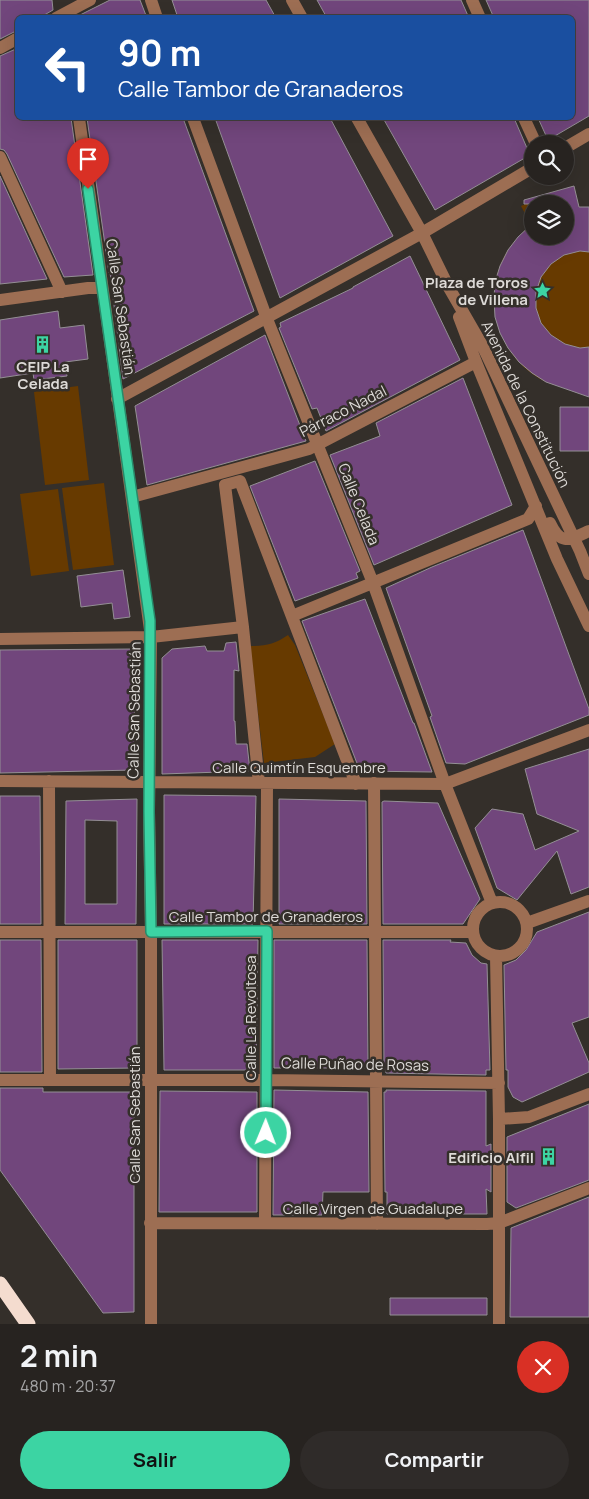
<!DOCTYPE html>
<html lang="es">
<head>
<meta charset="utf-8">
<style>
	body { margin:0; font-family:Manrope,sans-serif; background:#2f2b29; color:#f1f3f6; height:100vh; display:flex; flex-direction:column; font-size:19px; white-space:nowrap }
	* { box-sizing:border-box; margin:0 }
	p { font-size:16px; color:#a4a4a5 }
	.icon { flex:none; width:28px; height:28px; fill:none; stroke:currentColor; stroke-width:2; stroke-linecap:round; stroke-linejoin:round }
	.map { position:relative; height:1324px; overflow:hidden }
	.panel { display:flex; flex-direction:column; background:#272320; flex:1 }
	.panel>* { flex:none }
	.guide { position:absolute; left:15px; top:15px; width:560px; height:105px; border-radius:8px; box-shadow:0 5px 20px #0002,0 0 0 1px #43403e; background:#1a4fa0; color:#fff; overflow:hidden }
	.fabs { position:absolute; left:524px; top:135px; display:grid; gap:10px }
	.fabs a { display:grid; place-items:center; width:50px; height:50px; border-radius:50%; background:#272320; box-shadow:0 5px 20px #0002,0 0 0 1px #43403e; font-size:25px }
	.pin { position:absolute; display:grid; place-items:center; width:42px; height:42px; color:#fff; margin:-51px -21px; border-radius:50% 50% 50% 0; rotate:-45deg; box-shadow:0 0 5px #0007 }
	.pin .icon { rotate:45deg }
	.me { position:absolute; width:55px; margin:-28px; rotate:1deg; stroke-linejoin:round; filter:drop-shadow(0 0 4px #0008) }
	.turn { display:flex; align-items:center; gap:18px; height:105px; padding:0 20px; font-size:22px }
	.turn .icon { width:65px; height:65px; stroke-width:2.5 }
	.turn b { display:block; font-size:35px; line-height:42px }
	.round { display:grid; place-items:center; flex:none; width:52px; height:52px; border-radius:26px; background:#2f2b29 }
	.overview { display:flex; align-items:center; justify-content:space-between; height:85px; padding:0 20px }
	h1 { font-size:30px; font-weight:700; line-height:38px }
	.cta { display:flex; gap:10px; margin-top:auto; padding:10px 20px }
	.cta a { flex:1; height:58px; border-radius:30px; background:#3cd4a3; color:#111; font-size:20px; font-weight:700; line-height:58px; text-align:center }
	.cta a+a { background:#2f2b29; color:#f1f3f6 }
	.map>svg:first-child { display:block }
	.green { fill:#673a00; fill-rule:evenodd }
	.building { fill:#71467c; stroke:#948f95; fill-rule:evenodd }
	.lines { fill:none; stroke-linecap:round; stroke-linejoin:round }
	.minor { stroke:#9d6e53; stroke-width:12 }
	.highway { stroke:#f4dccf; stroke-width:15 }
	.route-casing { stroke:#278a6a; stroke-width:12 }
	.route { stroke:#3cd4a3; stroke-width:9 }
	.labels { text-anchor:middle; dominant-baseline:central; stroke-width:5; stroke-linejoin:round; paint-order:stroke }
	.poi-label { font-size:15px; font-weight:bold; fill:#dddad7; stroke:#342f2a; text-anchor:end }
	.street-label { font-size:15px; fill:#dddad7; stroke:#342f2a }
</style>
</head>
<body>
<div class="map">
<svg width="589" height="1324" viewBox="0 0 589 1324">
	<rect width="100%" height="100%" fill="#342f2a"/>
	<path class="green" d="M574 186 579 207H589V391C575 388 557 387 544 381 497 357 479 296 508 250 514 241 522 233 531 225L521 206 549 193ZM532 204H565V236H532Z
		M78 386 89 480 45 485 34 392Z
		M104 483 114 565 73 570 62 488Z
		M58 489 69 571 31 576 20 494Z
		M288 635 295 645 335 744 315 757 264 763 250 646C266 646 275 644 288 635Z"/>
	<path class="building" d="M0 0H52L53 10 39 18H18V30L0 39Z
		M110 0H140L147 18H74Z
		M172 0H266L276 18H178Z
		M317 0H461L469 18H327Z
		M486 0H589V116L548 140 538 118H572V18H494Z
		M18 48V118H71L93 275 64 277 7 154 4 150 0 149V56Z
		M87 118H183L254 311 123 379 110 272 109 273Z
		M215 118H330L393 236 280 298Z
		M383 118H514L530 155 435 210Z
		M0 176 47 279 0 284Z
		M574 186 579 207H589V252L580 251 564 255 551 264 541 277 536 292V308L541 323 551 335 565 344 580 348 589 347V397L546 382 532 373 519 362 508 348 500 333 495 317 494 299 495 282 500 266 508 250 518 237 532 224V236H565V204H524V200Z
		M410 256 460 360 326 431 317 408 312 409 279 328 281 327 280 323 353 288V287Z
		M58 311 60 328 84 325 88 359 65 362 67 376 34 380 33 373 0 378V320Z
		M265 335 306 441 147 485 135 406Z
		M463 378 512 505 374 565 330 455 380 436 376 423Z
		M560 407H589V451H560Z
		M315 461 360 571 356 573 358 578 295 601 250 486Z
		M523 530 589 709V715L465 764 446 763 430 717 432 716 386 588 432 567Z
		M123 570 130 617 114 619 112 603 81 607 77 576Z
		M365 599 413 723H414L432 772 360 771 302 621Z
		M236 642 239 671 234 670V721H235L236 744H247L250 771 162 774V658L172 649 205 646 207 651H224L226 643Z
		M134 649 135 770 0 773V650Z
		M589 749V887L571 894 557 851 517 900 497 888 475 828 492 809 523 814 535 850 579 831 537 814 525 769Z
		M164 795 256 796 253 924H164Z
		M0 796H40L41 924H0Z
		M137 799 136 924H65L66 801ZM85 820 117 821V904H85Z
		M279 799 366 801 367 924H279Z
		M384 801 438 803 480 899 463 924H383L382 802Z
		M589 912V1017L572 1023 589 1063V1072L522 1102 513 1097 508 1087V1070H506L504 965 516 960 526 950 537 932Z
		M0 940H41L42 1072H0Z
		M58 940H137V1068L58 1069Z
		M162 940H258L256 1070H164Z
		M274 940H367L368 1068H274Z
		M383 940H451L450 942 466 943 472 955 481 963 487 964 490 1070H486V1075L386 1073 385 1068H384Z
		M0 1088H43V1092H134V1312L103 1313 0 1170Z
		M274 1090 368 1092 369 1192H323L322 1215H273Z
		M386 1090 486 1091V1146L491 1144V1192L486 1189 487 1214H387V1192H385L384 1092H386Z
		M160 1091 257 1092V1212H159Z
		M589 1104V1180L516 1208 507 1202V1137Z
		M589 1197V1317H510L511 1228Z
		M390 1298H487V1315H390Z"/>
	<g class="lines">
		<path class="minor" d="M151 0 157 18
			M292 0 302 18
			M472 0 480 18
			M56 18 90 0
			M0 48 18 38
			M79 118 151 637 149 812 151 932V1324
			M193 118 267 319 373 583 445 784 492 903
			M357 118 422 233 448 286 482 345 580 551 589 574
			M524 118 536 144
			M565 148 589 134
			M0 157 62 292
			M0 300 88 288H101
			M459 317 476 362 557 559 589 626
			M117 399 422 233 532 168
			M132 497 309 449 476 362
			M550 523C561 546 569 540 589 531
			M292 616 528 519 536 506
			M0 639 151 637 243 627
			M0 781 445 784 589 730
			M49 781 50 1080
			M259 783 243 627 225 485 240 481 356 784
			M374 783 377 1224
			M473 929a27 27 0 1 1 54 0a27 27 0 1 1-54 0Z
			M527 923 589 901
			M0 932H473
			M496 956 499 1119V1324
			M0 1080H267L499 1083
			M499 1119 529 1117 589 1094
			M150 1223 487 1224 499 1223 589 1188
			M265 1223 267 784"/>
		<path class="highway" d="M0 1284 28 1324"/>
	</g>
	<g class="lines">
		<defs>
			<path id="route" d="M88 189 150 621 149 812 151 932 267 931 266 1133"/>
		</defs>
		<use href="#route" class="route-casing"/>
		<use href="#route" class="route"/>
	</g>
	<defs>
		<symbol id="sight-bare" viewBox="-9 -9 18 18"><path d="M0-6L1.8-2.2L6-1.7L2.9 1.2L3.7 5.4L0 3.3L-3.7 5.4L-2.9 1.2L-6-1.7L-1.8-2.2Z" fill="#3cd4a3" stroke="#342f2a" stroke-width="2.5" paint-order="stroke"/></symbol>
		<symbol id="building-bare" viewBox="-9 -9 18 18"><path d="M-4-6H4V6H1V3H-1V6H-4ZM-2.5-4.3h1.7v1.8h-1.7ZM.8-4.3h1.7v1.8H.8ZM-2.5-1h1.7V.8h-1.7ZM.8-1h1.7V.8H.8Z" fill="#3cd4a3" stroke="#342f2a" stroke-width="2.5" paint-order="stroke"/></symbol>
	</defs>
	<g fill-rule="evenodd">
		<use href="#sight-bare" x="530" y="278" width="25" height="25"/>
		<use href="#building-bare" x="30" y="332" width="25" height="25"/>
		<use href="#building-bare" x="536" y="1144" width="25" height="25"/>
	</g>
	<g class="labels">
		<g class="poi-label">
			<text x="528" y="282">Plaza de Toros<tspan x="528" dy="17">de Villena</tspan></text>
			<text x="43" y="366" text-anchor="middle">CEIP La<tspan x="43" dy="17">Celada</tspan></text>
			<text x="534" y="1157">Edificio Alfil</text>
		</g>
		<g class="street-label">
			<text transform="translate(121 307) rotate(82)">Calle San Sebastián</text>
			<text transform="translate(526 404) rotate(64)">Avenida de la Constitución</text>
			<text transform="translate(343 411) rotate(-27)">Párraco Nadal</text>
			<text transform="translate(359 504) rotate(68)">Calle Celada</text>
			<text transform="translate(134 710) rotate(-89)">Calle San Sebastián</text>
			<text x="299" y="767">Calle Quimtín Esquembre</text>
			<text x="266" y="916">Calle Tambor de Granaderos</text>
			<text transform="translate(250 1018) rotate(-90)">Calle La Revoltosa</text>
			<text transform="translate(355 1064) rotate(1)">Calle Puñao de Rosas</text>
			<text transform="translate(134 1115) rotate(-90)">Calle San Sebastián</text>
			<text x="373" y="1208">Calle Virgen de Guadalupe</text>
		</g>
	</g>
</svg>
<div class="fabs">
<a><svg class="icon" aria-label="search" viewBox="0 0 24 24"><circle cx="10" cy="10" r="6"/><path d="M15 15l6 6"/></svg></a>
<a><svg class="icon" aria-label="layers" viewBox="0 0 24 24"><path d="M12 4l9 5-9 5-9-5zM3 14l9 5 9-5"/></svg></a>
</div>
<div class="pin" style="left:88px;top:189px;background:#d93025"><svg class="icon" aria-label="arrive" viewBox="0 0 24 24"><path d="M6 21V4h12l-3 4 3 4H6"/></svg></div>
<svg class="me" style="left:266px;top:1133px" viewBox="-20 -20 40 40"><circle r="17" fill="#3cd4a3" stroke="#fff" stroke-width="3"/><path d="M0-11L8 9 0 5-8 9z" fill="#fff"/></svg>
<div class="guide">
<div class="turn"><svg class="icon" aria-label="left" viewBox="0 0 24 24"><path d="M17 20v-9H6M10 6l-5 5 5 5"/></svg><div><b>90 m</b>Calle Tambor de Granaderos</div></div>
</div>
</div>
<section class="panel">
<div class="overview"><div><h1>2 min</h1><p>480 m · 20:37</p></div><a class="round" style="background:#d93025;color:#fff"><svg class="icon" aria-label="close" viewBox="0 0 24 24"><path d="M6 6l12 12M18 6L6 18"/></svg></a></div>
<div class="cta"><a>Salir</a><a>Compartir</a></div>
</section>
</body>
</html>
